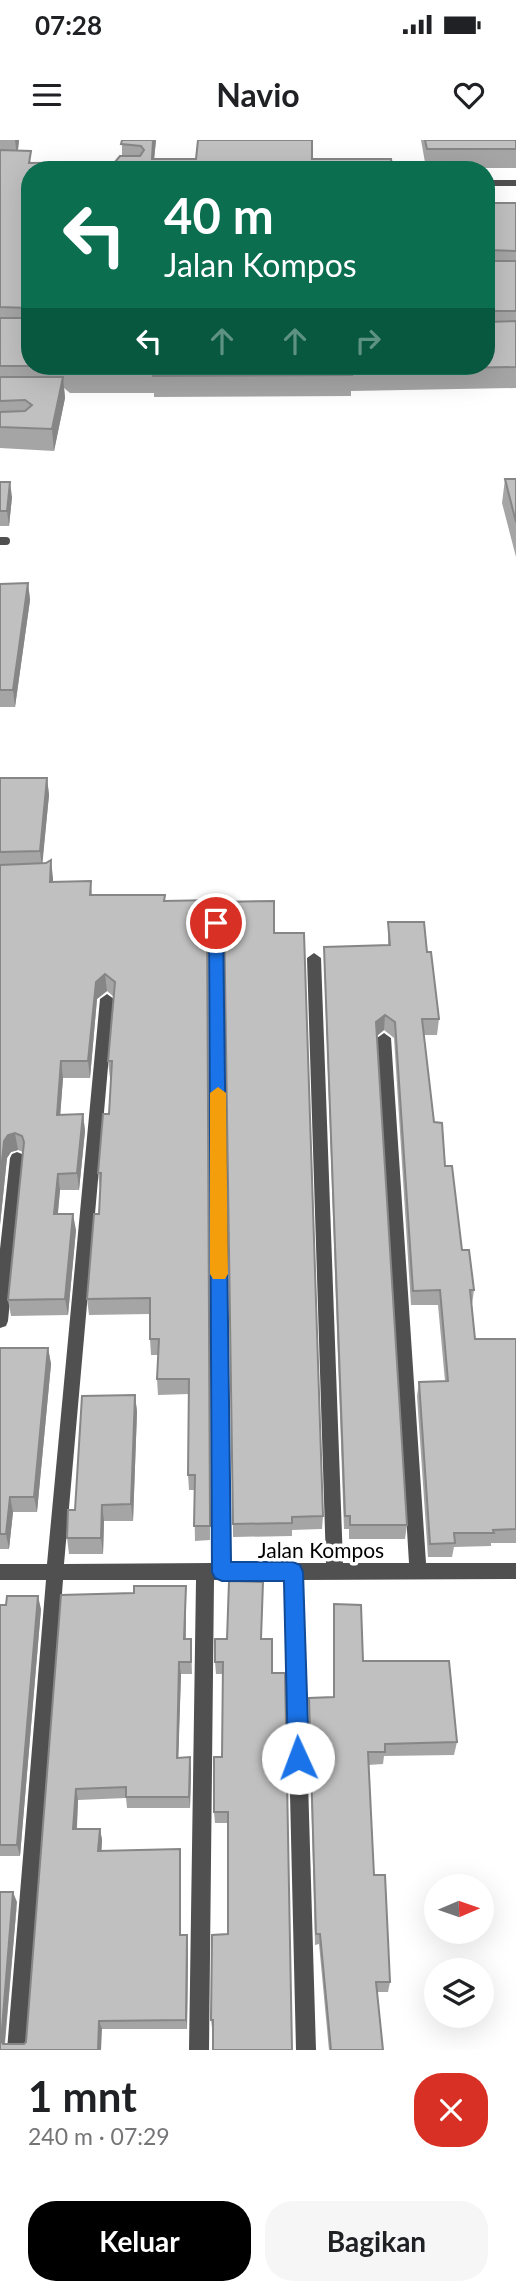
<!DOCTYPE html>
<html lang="id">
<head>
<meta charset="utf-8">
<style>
	body { margin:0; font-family:Lato,sans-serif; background:#f6f6f6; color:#202124; height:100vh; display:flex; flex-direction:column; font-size:26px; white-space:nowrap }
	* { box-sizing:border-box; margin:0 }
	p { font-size:23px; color:#757577 }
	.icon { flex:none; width:38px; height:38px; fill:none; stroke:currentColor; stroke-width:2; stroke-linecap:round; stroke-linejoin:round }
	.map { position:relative; height:1910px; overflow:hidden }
	.panel { display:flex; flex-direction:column; background:#fff; flex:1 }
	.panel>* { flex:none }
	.top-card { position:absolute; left:21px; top:21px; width:474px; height:214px; border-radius:28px; box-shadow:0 7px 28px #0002; background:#0b6e4f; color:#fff; overflow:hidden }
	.needle { width:46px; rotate:88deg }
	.controls { position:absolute; left:424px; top:1734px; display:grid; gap:14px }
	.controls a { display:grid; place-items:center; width:70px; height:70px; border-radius:50%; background:#fff; box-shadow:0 7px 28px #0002; font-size:35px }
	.pin { position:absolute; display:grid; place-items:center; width:60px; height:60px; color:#fff; margin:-30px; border:4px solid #fff; border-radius:50%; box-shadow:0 2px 7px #0007 }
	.me { position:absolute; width:77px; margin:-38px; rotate:358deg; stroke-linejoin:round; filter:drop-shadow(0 0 5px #0008) }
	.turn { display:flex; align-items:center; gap:24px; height:147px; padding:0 28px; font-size:32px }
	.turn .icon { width:91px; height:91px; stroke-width:2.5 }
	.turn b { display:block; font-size:49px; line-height:60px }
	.lanes { display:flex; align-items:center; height:66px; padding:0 28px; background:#0003; justify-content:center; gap:35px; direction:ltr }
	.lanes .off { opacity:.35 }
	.round { display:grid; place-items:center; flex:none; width:74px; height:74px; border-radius:28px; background:#f6f6f6 }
	.overview { display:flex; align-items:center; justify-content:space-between; height:119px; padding:0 28px }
	h1 { font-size:42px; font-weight:700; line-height:52px }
	.primary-button { display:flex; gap:14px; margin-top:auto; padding:14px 28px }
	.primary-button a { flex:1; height:80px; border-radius:28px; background:#000; color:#fff; font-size:28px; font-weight:700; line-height:80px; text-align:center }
	.primary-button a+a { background:#f6f6f6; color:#202124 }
	.status { display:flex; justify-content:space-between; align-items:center; height:49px; padding:0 35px; background:#fff; direction:ltr }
	.status svg { height:19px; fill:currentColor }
	header { display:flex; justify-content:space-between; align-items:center; height:91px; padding:0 28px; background:#fff; font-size:32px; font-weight:700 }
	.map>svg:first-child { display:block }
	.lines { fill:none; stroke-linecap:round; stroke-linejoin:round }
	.lane-far1 { stroke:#505050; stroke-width:6 }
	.lane { stroke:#505050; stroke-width:8 }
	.street { fill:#505050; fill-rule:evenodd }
	.wall { fill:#a5a5a5 }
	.shaded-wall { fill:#868686 }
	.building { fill:#c0c0c0; stroke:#868686; stroke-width:2 }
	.route { fill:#1a73e8; stroke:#114b97; stroke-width:2 }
	.slow { fill:#f59e0b }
	.labels { text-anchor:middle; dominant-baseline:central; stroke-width:7; stroke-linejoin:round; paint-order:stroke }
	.near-street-label { font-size:21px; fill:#000; stroke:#fff }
</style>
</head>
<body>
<div class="status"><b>07:28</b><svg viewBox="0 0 49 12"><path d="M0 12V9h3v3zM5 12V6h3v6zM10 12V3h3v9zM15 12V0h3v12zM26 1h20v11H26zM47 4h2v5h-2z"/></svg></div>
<header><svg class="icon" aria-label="menu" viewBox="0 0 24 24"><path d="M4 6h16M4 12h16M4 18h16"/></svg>Navio<svg class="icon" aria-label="heart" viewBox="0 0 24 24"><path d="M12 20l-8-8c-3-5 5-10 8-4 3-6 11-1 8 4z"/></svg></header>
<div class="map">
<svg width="516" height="1910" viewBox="0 0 516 1910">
	<rect width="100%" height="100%" fill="#fff"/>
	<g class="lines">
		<path class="lane-far1" d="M486 43H516"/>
		<path class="lane" d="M0 401H6"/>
		<path class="street" d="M216 779 222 783 231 1423H326L307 818 314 813 321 818 343 1423H409L377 898 384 893 391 898 426 1423H516V1439L302 1440 316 1910H296L285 1440H214L209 1910H189L196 1440H63L27 1910H7L46 1440H0V1424H47L100 859 107 854 114 859 64 1424 213 1423 210 783Z
			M17 1012 22 1014 24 1018 8 1181 6 1186 0 1188V1109L10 1018 12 1014Z"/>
	</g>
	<path class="wall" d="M0 0H19L18 10 32 23 115 22 122 16V0H156L154 19H312L30 30V226L486 63H516V248L351 251V256L154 257V253H70L64 248 65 258 54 311 0 308Z
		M421 0H516V28H426Z
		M505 339H516V417L502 363Z
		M0 342 12 357 9 386H0Z
		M28 443 30 460 15 567H0V444Z
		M0 638H47L49 655 42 723 53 738V742L91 741 92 755H165V761L214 760V777L207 783 210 1400 195 1401 194 1350H189L188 1335 189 1254 158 1255 157 1239 158 1215H151L150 1199V1174L89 1175 87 1159 99 1074 100 1050 98 1033 109 974 111 938H110L108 921 114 857 107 851 97 859 90 938H63L60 975 83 974 85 991 79 1050H60L58 1074 76 1090 68 1175 11 1176 8 1160 23 1012 18 1010 11 1012 7 1018 0 1085Z
		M217 762 274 793 323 1376 322 1389 292 1390V1396L233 1397 225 783 218 777Z
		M388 782 427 812 439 879 437 895H424L434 982 445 1026 462 1110 474 1150 472 1165 475 1199H516V1403H491V1406L454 1407 452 1417H428L417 1256 419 1242 445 1241 438 1165H411L394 898 384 890 376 897 407 1385 405 1399H349V1389H344L324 822V807L388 806Z
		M0 1208H48L51 1224 37 1372H13L9 1409H0Z
		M135 1255 137 1272 133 1381H104L103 1414H69L67 1398 75 1370Z
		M61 1455 186 1459V1499H191L192 1534H181L178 1618 191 1629 190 1668H127L126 1658 78 1660 77 1689H100L102 1700 101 1711 181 1720V1795L188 1804 187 1889H102L0 1910 17 1762 5 1904H24L26 1902Z
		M334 1464 363 1521 457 1602 454 1615 384 1616 383 1624 368 1625 374 1735 390 1842 388 1852H377L383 1910H329L319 1804 315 1805 309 1571V1558H333V1477Z
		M0 1465 41 1469 20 1716H0Z
		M227 1499H262L272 1533 213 1888H212L211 1880 228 1794V1683H215L214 1672 222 1617 223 1534H216L215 1522Z"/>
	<path class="shaded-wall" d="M15 0H19L17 18Z
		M153 0H156L153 30 152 19Z
		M63 237 65 258 54 311 52 289Z
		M10 342 12 357 9 386 7 371Z
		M28 443 30 460 15 567 13 550Z
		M47 638 49 655 42 728 40 711Z
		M51 720 53 738 52 759 50 742Z
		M214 760V777L207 783 210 1400 207 766Z
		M105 834 107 851 97 859 90 938 88 921 96 842Z
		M385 875 384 890 374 898 376 882Z
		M61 921 63 938 59 992 57 975Z
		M83 974 85 991 79 1050 77 1033Z
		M15 993 18 1010 11 1012 7 1018 0 1085V1041L4 1001 8 995Z
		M58 1034 60 1050 56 1090 54 1074Z
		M73 1074 76 1090 68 1175 65 1159Z
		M48 1208 51 1224 37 1372 34 1357Z
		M135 1255 137 1272 133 1381 131 1364Z
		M10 1357 13 1372 9 1409 6 1394Z
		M102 1365 104 1381 103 1414 101 1398Z
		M186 1446V1459L185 1511 184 1499Z
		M38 1456 41 1469 20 1716 17 1705Z
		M179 1522 181 1534 178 1629 177 1618Z
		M190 1617 191 1629 190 1668 189 1657Z
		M76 1649 78 1660 76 1700 73 1689Z
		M100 1689 102 1700 101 1722 98 1711Z
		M180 1709 181 1720V1804L180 1795Z
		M13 1752 17 1762 4 1910 1 1901Z
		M187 1795 188 1804 187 1889 186 1880Z
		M99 1881 102 1889 101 1910H98Z"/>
	<path class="building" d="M122 0H153L152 19H196L198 0H312V19H391L393 30H30V168L0 167V10L31 11 29 23 115 22 120 16H140L144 10 141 6 121 4Z
		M425 0H516V9H427Z
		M486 63H516V111L488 110 486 112Z
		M486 121H516V171H488L486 172Z
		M30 176V226H486V177L488 182 516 181V227L351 230 352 235 153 236 154 232H69L61 226H0V178H28Z
		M0 237H63L52 289 0 287V272L25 271 32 265 25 260 0 261Z
		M505 339H516V382Z
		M0 342H10L7 371H0Z
		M28 443 13 550H0V444Z
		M0 638H47L40 711 0 712Z
		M51 720 50 742 91 741 90 755H165L164 761 214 760 207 766 210 1386H194L195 1335H188L189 1239H157L159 1199H150V1158L87 1159 94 1074H99L101 1033H98L103 974H109L112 921H108L115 842 105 834 96 842 88 921H61L57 975 83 974 77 1033 58 1034 54 1074H73L65 1159 8 1160 24 1002 22 996 15 993 8 995 4 1001 0 1041V725L46 723Z
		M274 761V793H304L323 1376 292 1377V1383L233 1384 224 768 217 762Z
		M388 782H424L427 812H431L439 879H422L434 982 442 983 445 1026H452L462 1110H469L474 1150H470L475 1199H516V1389L493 1390 494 1393H454L455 1403 430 1404 419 1242 448 1241 440 1150 413 1151 395 882 385 875 376 882 407 1385H350V1376H345L324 807 390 805Z
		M0 1208H48L34 1357H10L6 1394H0Z
		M135 1255 131 1364 102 1365 101 1398H67L68 1370H75L82 1256Z
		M229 1441 263 1442 261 1499H272V1533H285L292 1910H213V1880H211L212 1795 228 1794V1672H214V1617H222L223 1522H215V1499H227Z
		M134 1446H186L184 1499H191V1522H179L177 1618 190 1617 189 1657H126V1647L76 1649 73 1689H100L98 1711 180 1709V1795H187L186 1880 99 1881 98 1910H0V1752H13L1 1901 3 1904H24L26 1902 61 1455 134 1453Z
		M7 1456H38L17 1705H0V1465H6Z
		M334 1464 361 1465 363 1521H449L457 1602 385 1604V1612H368L374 1735H385L390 1842H376L383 1910H331L320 1794H316L309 1558 334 1557Z"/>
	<path class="route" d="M216 778 223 783 231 1422H293L300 1425 303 1432 309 1618 306 1625 298 1628 291 1625 288 1618 284 1441H222L215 1438 212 1432 209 783Z"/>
	<path class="slow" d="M218 947 226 953 228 1134 225 1139H213L210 1134V953Z"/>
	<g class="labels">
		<g class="near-street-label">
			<text x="321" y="1409">Jalan Kompos</text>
		</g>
	</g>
</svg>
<div class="controls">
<a><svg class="needle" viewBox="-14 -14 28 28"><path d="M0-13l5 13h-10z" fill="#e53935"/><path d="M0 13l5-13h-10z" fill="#757577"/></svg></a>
<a><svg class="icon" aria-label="layers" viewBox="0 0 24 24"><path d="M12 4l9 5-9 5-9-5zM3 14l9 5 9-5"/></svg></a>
</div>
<div class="pin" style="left:216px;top:783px;background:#d93025"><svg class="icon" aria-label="arrive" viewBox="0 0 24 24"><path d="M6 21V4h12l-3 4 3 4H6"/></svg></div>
<svg class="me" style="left:298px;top:1618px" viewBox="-20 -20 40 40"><circle r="19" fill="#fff"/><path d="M0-13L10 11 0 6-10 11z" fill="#1a73e8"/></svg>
<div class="top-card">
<div class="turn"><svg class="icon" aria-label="left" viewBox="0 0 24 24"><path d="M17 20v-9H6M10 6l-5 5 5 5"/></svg><div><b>40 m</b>Jalan Kompos</div></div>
<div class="lanes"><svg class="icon" aria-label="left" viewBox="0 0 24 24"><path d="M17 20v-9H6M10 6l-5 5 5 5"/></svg><svg class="icon off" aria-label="ahead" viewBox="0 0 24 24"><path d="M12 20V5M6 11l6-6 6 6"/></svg><svg class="icon off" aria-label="ahead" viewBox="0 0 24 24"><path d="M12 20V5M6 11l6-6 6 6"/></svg><svg class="icon off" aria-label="right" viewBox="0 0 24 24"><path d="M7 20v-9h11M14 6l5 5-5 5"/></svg></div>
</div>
</div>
<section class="panel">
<div class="overview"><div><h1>1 mnt</h1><p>240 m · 07:29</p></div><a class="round" style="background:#d93025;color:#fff"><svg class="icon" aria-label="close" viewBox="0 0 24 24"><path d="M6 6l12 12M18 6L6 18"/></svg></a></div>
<div class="primary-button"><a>Keluar</a><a>Bagikan</a></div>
</section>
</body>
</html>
